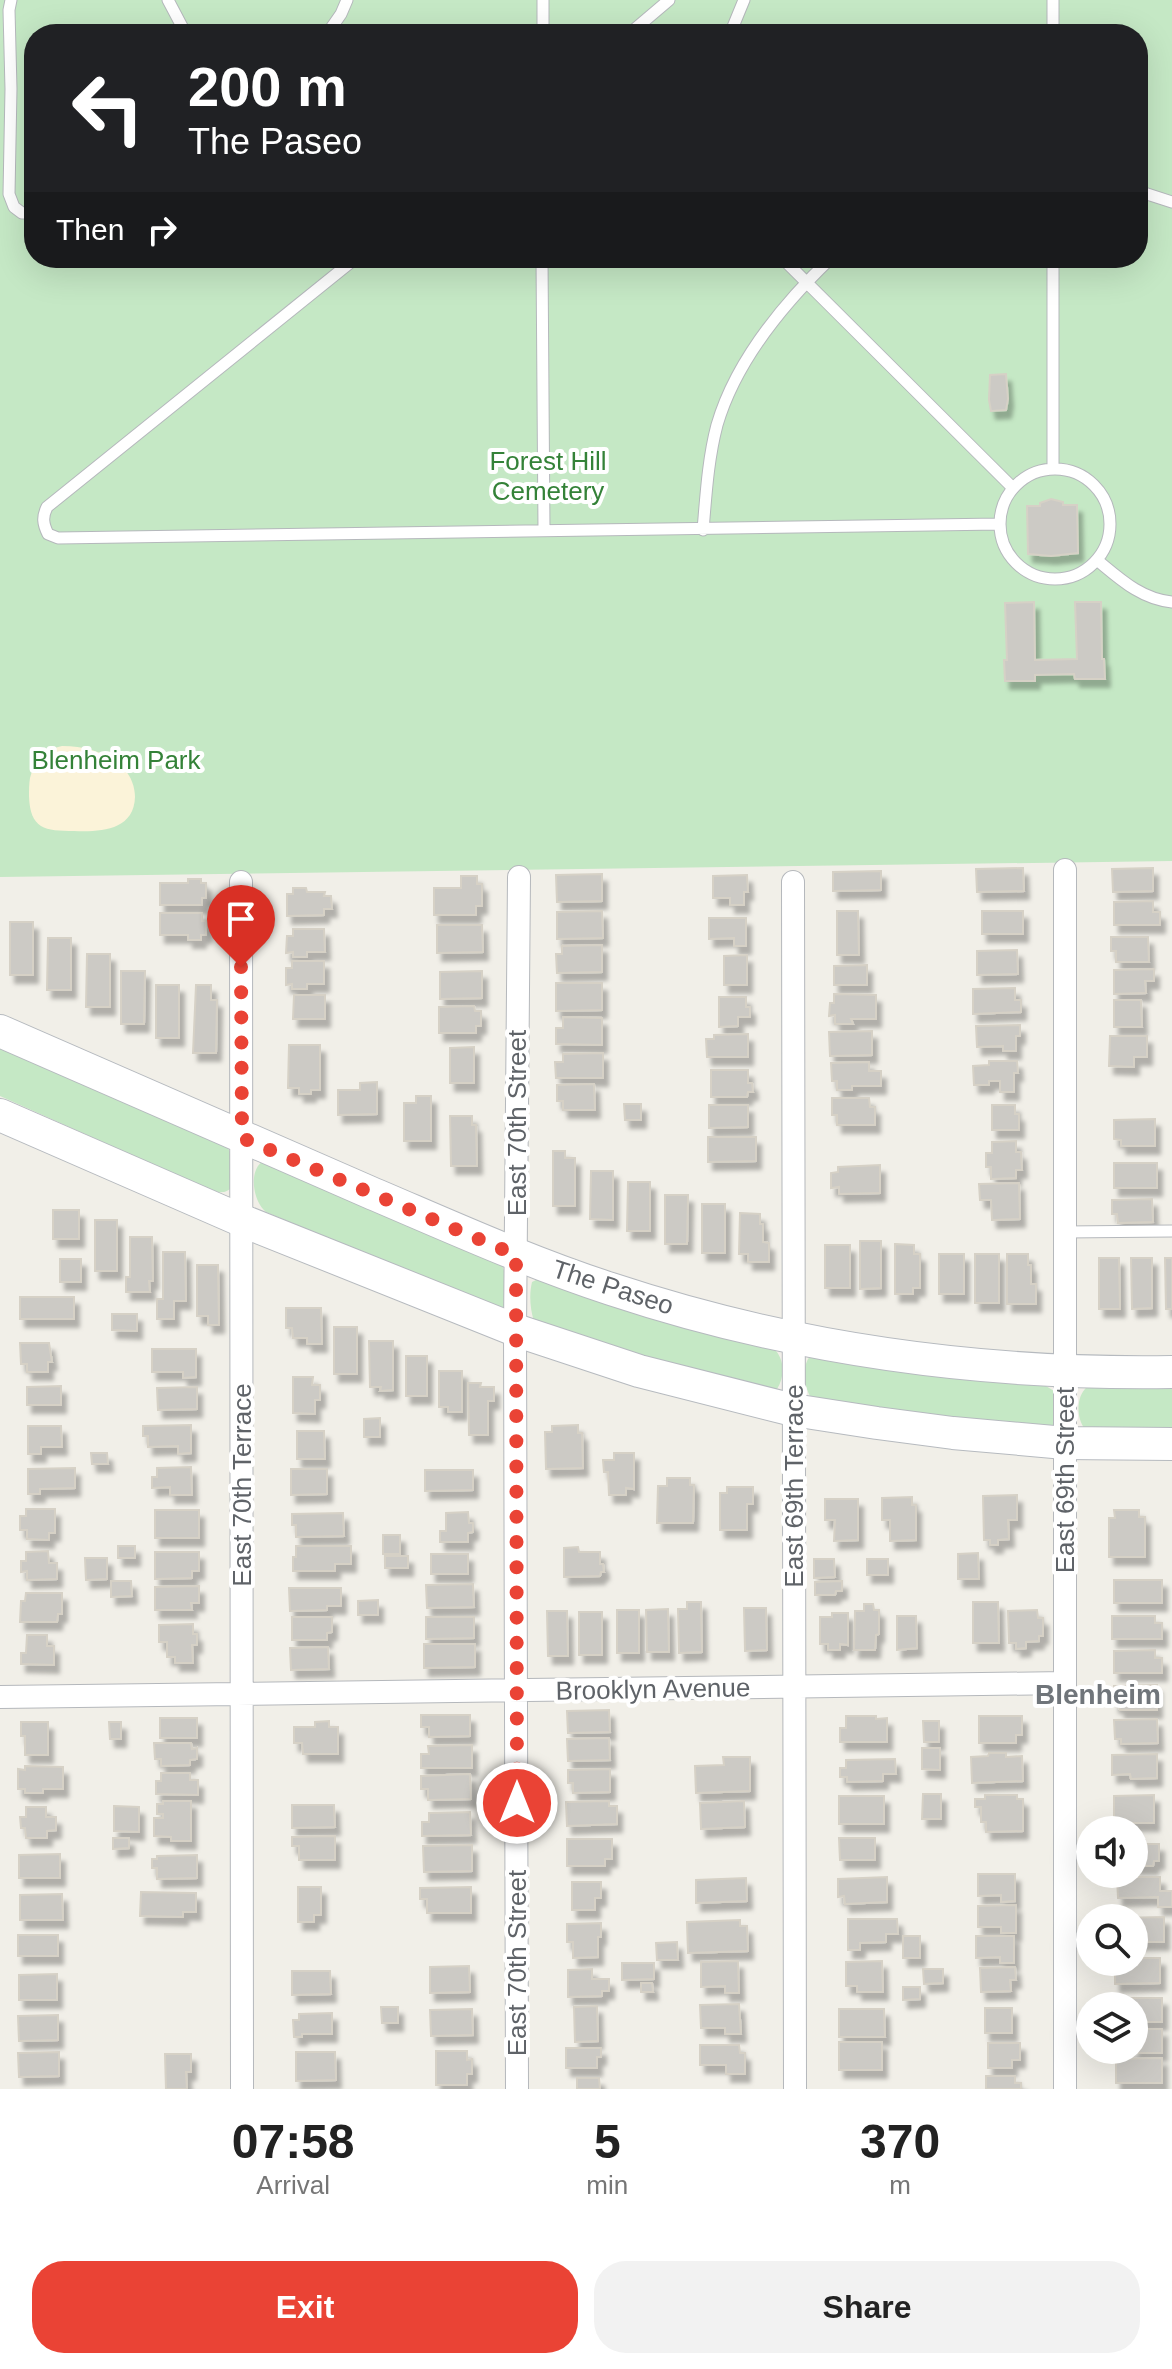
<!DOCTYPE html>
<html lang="en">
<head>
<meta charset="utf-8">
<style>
	body { margin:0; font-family:Helvetica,sans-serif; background:#f2f2f2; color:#222; height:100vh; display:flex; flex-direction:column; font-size:30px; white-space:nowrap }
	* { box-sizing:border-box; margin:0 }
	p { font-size:26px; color:#767676 }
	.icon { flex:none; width:44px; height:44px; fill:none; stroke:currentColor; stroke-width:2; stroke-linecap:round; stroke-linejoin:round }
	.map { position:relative; height:2089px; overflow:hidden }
	.side { display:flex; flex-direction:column; background:#fff; flex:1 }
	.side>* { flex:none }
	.banner { position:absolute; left:24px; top:24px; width:1124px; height:244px; border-radius:32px; box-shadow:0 8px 32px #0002; background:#202124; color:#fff; overflow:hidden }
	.controls { position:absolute; left:1076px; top:1816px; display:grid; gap:16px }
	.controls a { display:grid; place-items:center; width:72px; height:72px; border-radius:50%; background:#fff; box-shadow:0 8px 32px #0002; font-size:40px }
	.pin { position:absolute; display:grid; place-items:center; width:68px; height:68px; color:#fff; margin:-82px -34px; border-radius:50% 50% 50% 0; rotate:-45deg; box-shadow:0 0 8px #0007 }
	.pin .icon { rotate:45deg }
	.me { position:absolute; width:88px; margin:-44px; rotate:0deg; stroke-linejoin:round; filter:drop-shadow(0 0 6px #0008) }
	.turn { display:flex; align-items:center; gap:28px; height:168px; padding:0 32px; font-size:36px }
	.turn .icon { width:104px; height:104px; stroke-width:2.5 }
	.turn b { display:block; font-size:56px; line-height:68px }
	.then { display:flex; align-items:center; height:76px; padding:0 32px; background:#0003; gap:16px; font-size:30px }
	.eta { display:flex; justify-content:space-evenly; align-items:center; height:136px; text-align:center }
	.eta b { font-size:48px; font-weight:700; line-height:56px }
	.action { display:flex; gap:16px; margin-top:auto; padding:16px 32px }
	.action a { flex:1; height:92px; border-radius:32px; background:#ea4335; color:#fff; font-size:32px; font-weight:700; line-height:92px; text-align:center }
	.action a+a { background:#f2f2f2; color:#222 }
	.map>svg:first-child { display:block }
	.green { fill:#c5e8c5; fill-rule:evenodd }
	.sand { fill:#fbf3d9 }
	.building { fill:#cccac5; stroke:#d6d1c6; stroke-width:2; filter:url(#shadow) }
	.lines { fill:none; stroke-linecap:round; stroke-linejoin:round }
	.service-casing { stroke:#b5b8bc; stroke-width:13 }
	.minor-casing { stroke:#b5b8bc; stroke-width:24 }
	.secondary-casing { stroke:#b6babf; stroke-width:34 }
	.service { stroke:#fff; stroke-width:11 }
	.minor { stroke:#fff; stroke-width:22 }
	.secondary { stroke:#fff; stroke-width:32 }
	.route { stroke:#ea4335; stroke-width:14; stroke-dasharray:0 25.2 }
	.labels { text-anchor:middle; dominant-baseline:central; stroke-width:8; stroke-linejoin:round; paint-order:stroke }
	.park-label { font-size:26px; fill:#348238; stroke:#fff }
	.street-label { font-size:26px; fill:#5f6368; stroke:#fff }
	.neighbourhood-label { font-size:28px; font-weight:bold; fill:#70757a; stroke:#fff }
</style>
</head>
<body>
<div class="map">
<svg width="1172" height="2089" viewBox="0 0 1172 2089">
	<defs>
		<filter id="shadow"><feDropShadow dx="5" dy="8" stdDeviation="2" flood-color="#0004"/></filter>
	</defs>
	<rect width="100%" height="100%" fill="#f1efe8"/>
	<path class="green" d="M0 0H1172V861L0 877ZM34 34H1138V258H34Z
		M0 1046 227 1146 231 1154 233 1186C226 1194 220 1193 210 1190L0 1096Z
		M263 1161 501 1263C507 1274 508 1295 504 1307L499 1310 266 1212C253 1201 248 1171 263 1161Z
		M538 1279 773 1348C785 1358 785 1377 777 1389L769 1391 659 1365 534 1321C530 1309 529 1294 532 1282Z
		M810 1356 1046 1386 1054 1391 1056 1421 1052 1428 1041 1429 811 1398C804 1385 801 1368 810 1356Z
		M1172 1384V1432L1085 1429C1076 1418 1076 1396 1087 1387Z"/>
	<path class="sand" d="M62 746C86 746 106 752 124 769 131 776 135 787 135 797 134 831 99 832 74 831 45 831 30 829 29 796 29 790 29 784 30 778 35 759 43 750 62 746Z"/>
	<path class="building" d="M1006 374 1008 399 1006 410 991 411 989 400 990 375Z
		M1051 499 1063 502V505H1077L1078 553 1051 556 1028 554 1027 506H1040V503Z
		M1034 602 1035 660 1077 659 1075 602H1101L1102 659H1104L1105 679H1075L1074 674 1035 675V681H1005L1004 660H1007L1005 603Z
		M1023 868 1024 891 977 892 976 869Z
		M1153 868V891L1113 892 1112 869Z
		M881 871V890L833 891V872Z
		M602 874V901L557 902 556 875Z
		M747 875 748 892H744V905H730V898H713V876Z
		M461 876H477V884H482V906H476V915H434V888H461Z
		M188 879H201V883H206V898H202V905H160V883H188Z
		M293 888H306L307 892H325L324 896H331L332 909H324V915L287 916V894H293Z
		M1153 901V912H1160V925H1114V902Z
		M602 911 603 938 557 939V912Z
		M837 911H858L859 955H837Z
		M982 911H1023V934H982Z
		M160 913H202V921H206V935H201V940H188V935H160Z
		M709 918H746V946H734V938L709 939Z
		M10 922H33V975H10Z
		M437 925H482L483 952 437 953Z
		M293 929H324L325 952H307V957H293V952L286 953 287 936H293Z
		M1111 937H1148L1149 962H1116V951H1111Z
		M48 938H71V990H47Z
		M602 945V972L557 973 556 954H562V946Z
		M1017 950 1018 974 977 975V951Z
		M87 954H110V1007H86Z
		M747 955V985H724V956Z
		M292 961H324V984H307V989H292V984L286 985V968H292Z
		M867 965V985H834V966Z
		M1154 969V981H1145L1146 993 1114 994V970Z
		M121 971H145L144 1024H121Z
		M482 971V998L440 999V972Z
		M556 983H602V1010L556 1011Z
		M156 985H179V1038H156Z
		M196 985H211V1000H217L216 1053H193Z
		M1015 988V1000H1021V1012L973 1014V989Z
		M834 994 876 995V1019H851L853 1024H835V1015L829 1016 830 1003H834Z
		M294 995H325V1019H293Z
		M719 997H746V1007H750V1017H738V1026L719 1027Z
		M1114 1000H1141L1142 1027H1114Z
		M474 1006 475 1011H481V1026H476V1033H439V1007Z
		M563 1017 602 1018V1045L556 1044V1028H563Z
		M1020 1025V1036H1016V1051H1003V1046L977 1047 976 1026Z
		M872 1031V1055L830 1056 829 1032Z
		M748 1034V1057H707L706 1039H714V1035Z
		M1110 1036H1147V1057H1134V1067L1109 1066Z
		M289 1045H320V1090H311V1094H299V1088H288Z
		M474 1047V1083H450V1048Z
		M603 1053V1078H556L555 1062H563V1054Z
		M989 1061H1017L1018 1073H1014V1092H1000V1081H989V1085H974L973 1066 989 1065Z
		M869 1062V1071H881V1086H852V1090H837V1081H832L831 1063Z
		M711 1070H748V1083H752L753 1092H748L747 1097H711Z
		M377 1082V1114L338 1115V1090H360V1083Z
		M594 1084 595 1110H563V1101H557V1085Z
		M416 1096H431V1141H404V1103H416Z
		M832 1098H869L870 1107H875V1125H837V1115H832Z
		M624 1104H641V1120H625Z
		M709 1105H748V1127L709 1128Z
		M992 1105H1015V1114H1019V1130H992Z
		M450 1116H472V1125H476L477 1166H451Z
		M1155 1119V1146H1121V1140L1114 1139V1120Z
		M708 1137H756V1161L708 1162Z
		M1016 1141V1152H1021L1022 1170H1016V1178L991 1179V1167H986V1153H992V1142Z
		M553 1151H565V1158H575V1206H553Z
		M1114 1163H1157V1188H1114Z
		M880 1165V1193L839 1194V1187L831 1188V1173L838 1172V1167Z
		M591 1171H613V1220L590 1219Z
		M628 1182H650V1231H627Z
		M1019 1183 1020 1219 992 1220 991 1200H980L979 1184Z
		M665 1195H688L687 1244H665Z
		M1152 1199 1153 1222 1118 1223 1117 1214H1112V1200Z
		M702 1204H725V1253H702Z
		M53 1210H79V1239H53Z
		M740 1213 760 1214V1224H763V1242L769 1243V1262H748V1254H739Z
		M95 1220H117V1271H95Z
		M130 1237H152L153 1281H149L150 1292H126V1277H130Z
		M860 1241H881V1288L860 1289Z
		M895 1244 914 1245V1254H920V1288H913V1294H895Z
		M825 1245H850V1288H825Z
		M163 1252H185L186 1301H174V1319H157V1299H163Z
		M939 1254H964V1294H939Z
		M975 1254H999V1303H975Z
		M1007 1254H1028V1265H1031V1284H1036V1304H1007Z
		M1099 1258H1119L1120 1309H1099Z
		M1131 1258H1152V1308L1132 1309Z
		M1165 1258H1172V1309H1166Z
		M60 1259H81V1282H60Z
		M197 1265H218L219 1325H208V1316H197Z
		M20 1297H74V1319H20Z
		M286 1308H321L322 1344H307V1338H293L292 1328H286Z
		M112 1314H137V1331L112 1330Z
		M334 1327H357V1374H334Z
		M369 1341H393V1390L380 1391 381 1387H370Z
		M20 1343H49L52 1362H48V1372H27V1364H21Z
		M152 1349H196V1377L183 1378V1372H152Z
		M406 1356H427V1396H406Z
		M439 1371H462V1412H448V1407H439Z
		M293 1377H313L312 1385H320V1400H315V1414L293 1413Z
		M468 1383H481L480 1387H494V1401H488V1435H469Z
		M61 1386V1405H27V1387Z
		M197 1387V1409L158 1410 157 1388Z
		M380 1418V1437H364V1419Z
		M191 1425V1453L178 1454V1446L148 1447V1436H143V1426Z
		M578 1425V1433H582L583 1468 546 1469 545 1432H552V1426Z
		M28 1426H61L62 1447H41V1454H28Z
		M297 1431H324L325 1459H297Z
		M91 1453H107L108 1464H92Z
		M614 1453H634V1489L626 1488V1495H609L608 1472H604L603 1460H614Z
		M191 1467 192 1495H170V1487L152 1488V1477H157V1468Z
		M75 1468V1488L40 1489V1494H28V1469Z
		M291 1469H327V1494L291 1495Z
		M425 1470H473V1490L425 1491Z
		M667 1478H690V1485H694L693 1523H657L658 1486H667Z
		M727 1487H753V1504H747V1530H720V1493H727Z
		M1017 1495V1520H1008L1009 1539 998 1540V1545H990V1540H984L983 1496Z
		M912 1497V1505H916V1540L890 1541V1520H882V1498Z
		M825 1499H858V1540L834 1541 835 1520H825Z
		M26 1509H55V1533H49V1540L27 1539V1530H20V1516H26Z
		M155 1510H199V1538H155Z
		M1114 1510H1139V1517H1145V1557H1109V1518H1115Z
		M468 1512 469 1523H473V1532L468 1533V1542H440V1531H446V1513Z
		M343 1513 344 1536 296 1537V1525H292V1514Z
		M383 1535H400V1554H383Z
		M118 1546H135V1558H118Z
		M296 1546H351V1564H335V1571H293V1557H296Z
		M578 1547 579 1552H600V1564H603L604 1572H601L600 1576 564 1577V1548Z
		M48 1551 49 1563H57V1579L27 1580V1571L21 1572V1561H26V1552Z
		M155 1552H199V1571H192V1578L155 1579Z
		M978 1553 979 1579H958V1554Z
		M431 1554H468V1574H431Z
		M385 1556H408V1568H385Z
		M85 1558H107V1579L86 1580Z
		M814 1559H834L835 1577 814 1578Z
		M867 1559H888V1575H867Z
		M1114 1580H1162V1603H1114Z
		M111 1581H131L132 1596 111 1597Z
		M842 1581V1591H836L835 1595H815V1582Z
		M473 1584 474 1607 427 1608 426 1585Z
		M199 1586V1603H191L192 1610H155V1587Z
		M289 1588H341V1606H327V1610L290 1611Z
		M26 1593H62V1614H58L57 1622H20L21 1601H25Z
		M378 1600V1615H358V1601Z
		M687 1602H701L702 1652 679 1653 678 1609H687Z
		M973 1602H998L999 1643H973Z
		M864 1604H873L874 1610H879V1634L876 1635 875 1650H854L855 1611H864Z
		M744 1608H766L767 1650 745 1651Z
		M668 1609 669 1652H647L646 1610Z
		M617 1610H639V1653H617Z
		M1037 1610 1038 1618H1043V1636H1039V1641L1026 1642V1648L1016 1649V1643H1009L1008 1611Z
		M547 1611H567L568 1656H548Z
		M579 1612H602V1655H579Z
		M832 1613H848V1645L840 1644V1650H828V1644H820V1617H832Z
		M897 1616H916L917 1648 897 1650Z
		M1112 1616H1155V1623H1162V1639H1112Z
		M292 1617H332V1632L327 1633V1640H292Z
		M426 1617H474V1638L426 1639Z
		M193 1624V1634H197V1645H192L193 1663H175V1657H167V1642H159V1625Z
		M27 1635H47V1646H54V1665L21 1664V1653H26Z
		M424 1644H475V1667L424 1668Z
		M328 1647 329 1669 291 1670 290 1648Z
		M1155 1650V1658H1162V1673H1114V1651Z
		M1157 1685V1710H1120L1119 1705H1114V1686Z
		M609 1710 610 1732 568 1733 567 1711Z
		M421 1715H470V1736L429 1737V1727H421Z
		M846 1716H876V1719L887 1718V1742H840V1728H846Z
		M979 1716H1022V1735H1016V1743H979Z
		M160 1718H197V1738H160Z
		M1157 1719 1158 1743 1121 1744V1739H1115L1114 1720Z
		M329 1721V1727H338V1754H303L302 1743H294V1727H315V1722Z
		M923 1721H939V1742H924Z
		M21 1722H48V1755H25V1736H21Z
		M109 1722H121V1739H110Z
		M609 1738 610 1760 568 1761 567 1739Z
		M154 1743H191L192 1749 197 1748V1759L190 1760V1765L161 1766V1759H155Z
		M472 1745V1768H421V1754H429L428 1746Z
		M922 1748H940V1770L922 1769Z
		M989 1753H1006V1757L1022 1756 1023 1781 972 1783 971 1757 988 1756Z
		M1157 1754V1778L1131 1779 1130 1774 1112 1775V1755Z
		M723 1757H750V1791L696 1793 695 1766 724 1765Z
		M895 1759 896 1774H883V1781L847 1782V1777H840V1768H846V1760Z
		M25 1766 63 1767V1789H43V1793H25V1789H18V1769L25 1770Z
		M610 1769V1792L573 1793V1783H568V1770Z
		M161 1773H190V1780H198V1795L156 1794V1781H161Z
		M470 1774 471 1799 428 1800V1789H421V1776Z
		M923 1794H941V1819H922Z
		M985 1795H1017V1799H1023V1831L986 1832V1822H981V1807H975V1799H985Z
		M1154 1795V1823H1114V1796Z
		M839 1796H884V1824H839Z
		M163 1801H191V1841H171V1837L154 1836V1818H163V1814H157V1804H163Z
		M609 1801V1806H617V1824L567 1826 566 1802Z
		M744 1801 745 1827 701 1829 700 1803Z
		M292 1805H334L335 1827 292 1828Z
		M114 1806 139 1807V1832L114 1831Z
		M26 1807H46V1817H56V1830L47 1831V1838H26L25 1828H21L20 1817H26Z
		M470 1812 471 1835 422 1836V1822H429V1813Z
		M335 1836V1860H299V1846H292V1837Z
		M113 1838H129V1848L113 1849Z
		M839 1838H875V1860H840Z
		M567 1839H612V1859H605V1866H567Z
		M1134 1840H1145V1844H1159V1861H1154L1153 1866H1134Z
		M472 1845V1871L424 1872 423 1846Z
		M60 1854V1878H19V1855Z
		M197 1855V1878L157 1879V1868H152V1859H157V1856Z
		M978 1874H1015V1901L1001 1902V1895L978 1896Z
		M887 1877V1902L845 1904 844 1896 838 1897V1879Z
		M1117 1877H1160V1891H1172V1907H1158V1897L1118 1898Z
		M746 1878 747 1901 696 1903V1880Z
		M572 1882H601V1898H595V1910H572Z
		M298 1887H321V1915H314V1922H298Z
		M471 1887V1913H427V1899H420V1888Z
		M141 1892 196 1893V1912H183V1917L140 1916Z
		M62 1894 63 1920H20V1895Z
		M1016 1905V1933H1001V1927H978V1906Z
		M1164 1917V1942H1134V1918H1115Z
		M848 1919H897L898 1934H886V1942L860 1943V1950H848Z
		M740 1920V1926H747L748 1951 688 1953 687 1922Z
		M601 1923V1937H598V1957L573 1958V1942H567V1924Z
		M18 1935H58V1956H18Z
		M903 1936H920V1958H903Z
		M976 1936H1014V1963H1000V1957L976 1958Z
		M677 1942 678 1960H657L656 1943Z
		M1134 1958H1160V1983L1115 1984V1962H1134Z
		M738 1961 739 1993H725V1986L701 1987V1962Z
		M882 1961 883 1992H857V1986H846V1962Z
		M622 1963H654V1979L622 1980Z
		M469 1966 470 1992 430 1993V1967Z
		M1015 1967 1016 1980H1010L1011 1991 981 1992 980 1968Z
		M592 1969V1979H609V1991H602V1996L568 1997V1970Z
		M923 1969H943V1983L924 1984Z
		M292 1971H330L331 1994 292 1995Z
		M57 1974V2000H19V1975Z
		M641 1983H652L653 1992H641Z
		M903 1987H920V1999L903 2000Z
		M1115 1998H1162V2022H1134V2006H1115Z
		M739 2004 741 2034H725V2028H701L700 2005Z
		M597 2006 598 2041 575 2042 574 2007Z
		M381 2007H398V2023H382Z
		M985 2008H1012V2033H985Z
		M472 2009 473 2035 431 2036 430 2010Z
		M839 2009H884L885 2037H839Z
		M332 2013V2034H302V2037H294L293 2020H299V2014Z
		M58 2015V2040L19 2041 18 2016Z
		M1134 2029H1162V2053H1116V2050H1134Z
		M839 2042H882V2070H839Z
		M988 2043H1020V2060H1012V2068H988Z
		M700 2045H739L740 2053H745V2074H726V2065H700Z
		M566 2048H601V2057H597V2068H566Z
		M436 2051H467V2060L472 2059V2074H467V2085H436Z
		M59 2052V2076L19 2077 18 2053Z
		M296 2052H335L336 2080 296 2081Z
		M165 2054H191V2072H186L187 2089H166Z
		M1162 2058V2083H1116V2059Z
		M986 2076H1015V2083H1021V2089H986Z
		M577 2078H599L600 2089H577Z"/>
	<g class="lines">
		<defs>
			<path id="service" d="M11 0 9 10 11 89 9 194 14 207 22 213H34
				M168 0 186 34
				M1053 0V34
				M327 34 341 14 347 0
				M543 34V0
				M629 34 669 0
				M730 34 744 0
				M1138 191 1172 202
				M356 258 47 507C42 517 43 524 48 534L58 538 999 524
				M542 258 544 530
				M782 258 1013 488
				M1053 468V258
				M1000 524a55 55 0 1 1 110 0a55 55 0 1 1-110 0Z
				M703 530C706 495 708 459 717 425 736 360 783 304 831 258
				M1097 560C1120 579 1141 599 1172 602
				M1065 1232 1172 1231"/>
			<path id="minor" d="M1065 870V2089
				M241 882 242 2089
				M793 882 795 2089
				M0 1697 1065 1683
				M517 2089 515 1330 519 877"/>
			<path id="secondary" d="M0 1031C123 1085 246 1139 369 1192 449 1226 528 1262 611 1289 792 1349 982 1375 1172 1372
				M0 1115 243 1221 515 1330 639 1371 793 1410 877 1423 953 1433 1065 1443 1172 1444"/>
		</defs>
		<use href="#service" class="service-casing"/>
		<use href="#minor" class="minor-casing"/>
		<use href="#secondary" class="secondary-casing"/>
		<use href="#service" class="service"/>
		<use href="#minor" class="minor"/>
		<use href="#secondary" class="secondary"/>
	</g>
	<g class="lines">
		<path class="route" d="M241 967 242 1138 516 1255 517 1803"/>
	</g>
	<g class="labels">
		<g class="park-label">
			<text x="548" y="461">Forest Hill<tspan x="548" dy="30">Cemetery</tspan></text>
			<text x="116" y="760">Blenheim Park</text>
		</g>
		<g class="street-label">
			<text transform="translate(517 1123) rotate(-90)">East 70th Street</text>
			<text transform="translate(613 1287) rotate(18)">The Paseo</text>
			<text transform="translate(1065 1480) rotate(-90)">East 69th Street</text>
			<text transform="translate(242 1485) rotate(-90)">East 70th Terrace</text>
			<text transform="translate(794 1486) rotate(-90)">East 69th Terrace</text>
			<text transform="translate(653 1689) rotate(-1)">Brooklyn Avenue</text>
			<text transform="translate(517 1963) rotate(-90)">East 70th Street</text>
		</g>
		<g class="neighbourhood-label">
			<text x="1098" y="1694">Blenheim</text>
		</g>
	</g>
</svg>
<div class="controls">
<a><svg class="icon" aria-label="sound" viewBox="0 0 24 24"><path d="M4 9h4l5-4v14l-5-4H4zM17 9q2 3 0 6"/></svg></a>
<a><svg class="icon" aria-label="search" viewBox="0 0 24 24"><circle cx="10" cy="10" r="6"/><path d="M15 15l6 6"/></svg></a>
<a><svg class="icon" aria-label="layers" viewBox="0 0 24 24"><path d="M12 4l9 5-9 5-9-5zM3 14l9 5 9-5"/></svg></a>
</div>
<div class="pin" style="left:241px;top:967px;background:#d93025"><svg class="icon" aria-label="arrive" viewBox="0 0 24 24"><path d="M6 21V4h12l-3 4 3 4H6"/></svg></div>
<svg class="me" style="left:517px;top:1803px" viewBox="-20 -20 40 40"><circle r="17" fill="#ea4335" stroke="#fff" stroke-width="3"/><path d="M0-11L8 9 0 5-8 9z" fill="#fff"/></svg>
<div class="banner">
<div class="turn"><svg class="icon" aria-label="left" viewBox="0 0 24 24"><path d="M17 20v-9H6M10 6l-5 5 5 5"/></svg><div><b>200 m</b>The Paseo</div></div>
<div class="then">Then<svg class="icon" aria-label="right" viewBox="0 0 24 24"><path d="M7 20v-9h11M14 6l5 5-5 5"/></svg></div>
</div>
</div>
<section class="side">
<div class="eta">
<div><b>07:58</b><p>Arrival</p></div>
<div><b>5</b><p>min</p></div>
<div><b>370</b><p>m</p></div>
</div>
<div class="action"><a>Exit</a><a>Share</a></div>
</section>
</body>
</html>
